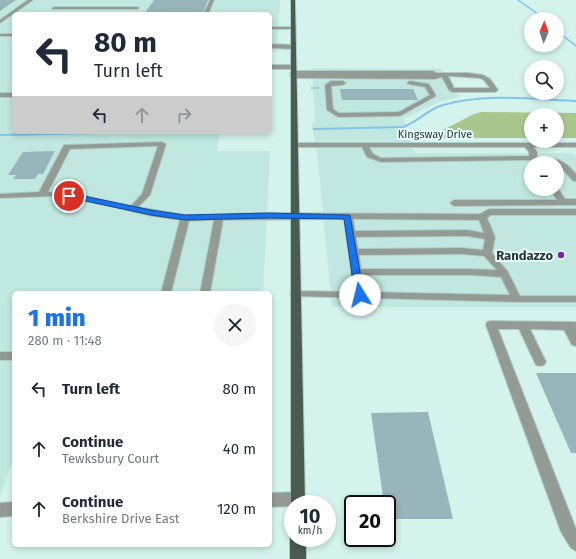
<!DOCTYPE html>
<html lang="en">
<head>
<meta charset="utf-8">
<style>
	body { margin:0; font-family:"Fira Sans",sans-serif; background:#f6f6f7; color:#1f2937; height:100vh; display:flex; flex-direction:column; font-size:15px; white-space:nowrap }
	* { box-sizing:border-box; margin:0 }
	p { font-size:13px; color:#747a83 }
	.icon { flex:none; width:22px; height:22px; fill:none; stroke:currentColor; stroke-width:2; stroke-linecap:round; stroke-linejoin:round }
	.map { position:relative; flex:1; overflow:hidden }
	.side { position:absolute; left:12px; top:291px; width:260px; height:256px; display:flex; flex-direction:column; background:#fff; border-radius:6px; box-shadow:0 2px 6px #0003 }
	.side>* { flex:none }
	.top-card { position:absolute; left:12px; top:12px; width:260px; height:122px; border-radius:6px; box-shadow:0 2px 6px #0003; background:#fff; color:#1f2937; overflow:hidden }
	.needle { width:26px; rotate:2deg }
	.fabs { position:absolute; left:524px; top:12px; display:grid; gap:8px }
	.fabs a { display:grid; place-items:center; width:40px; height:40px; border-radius:50%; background:#fff; box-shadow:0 2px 6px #0003; font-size:20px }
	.speed { position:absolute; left:284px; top:495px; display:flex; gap:8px; font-size:20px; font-weight:700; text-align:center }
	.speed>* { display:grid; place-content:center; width:52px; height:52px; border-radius:50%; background:#fff; box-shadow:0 2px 6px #0003; line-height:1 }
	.speed small { font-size:10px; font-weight:400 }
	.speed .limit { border:2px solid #111; border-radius:6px; background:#fff; color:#111 }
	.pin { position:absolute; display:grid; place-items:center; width:34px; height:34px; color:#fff; margin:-17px; border:2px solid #fff; border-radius:50%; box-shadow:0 1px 4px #0007 }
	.me { position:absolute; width:44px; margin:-22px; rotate:351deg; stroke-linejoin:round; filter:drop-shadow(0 0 3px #0008) }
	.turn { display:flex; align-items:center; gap:14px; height:84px; padding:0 16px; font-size:18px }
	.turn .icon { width:52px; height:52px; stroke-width:2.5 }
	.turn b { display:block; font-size:28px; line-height:34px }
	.lanes { display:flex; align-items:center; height:38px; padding:0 16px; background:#0003; justify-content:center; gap:20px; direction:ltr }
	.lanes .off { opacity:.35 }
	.round { display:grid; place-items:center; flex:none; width:42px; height:42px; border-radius:21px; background:#f6f6f7 }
	.overview { display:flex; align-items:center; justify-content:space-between; height:68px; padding:0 16px }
	h1 { font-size:24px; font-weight:800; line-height:30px; color:#1a73e8 }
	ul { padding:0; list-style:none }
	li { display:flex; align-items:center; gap:12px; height:60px; padding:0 16px }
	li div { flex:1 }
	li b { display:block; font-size:15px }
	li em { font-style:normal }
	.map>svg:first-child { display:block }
	.built { fill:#c0e8e0; fill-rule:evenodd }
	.forest { fill:#a9c78d }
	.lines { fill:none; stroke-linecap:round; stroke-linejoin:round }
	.stream-far1 { stroke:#83c3e9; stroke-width:1.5 }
	.stream { stroke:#83c3e9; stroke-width:2 }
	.building { fill:#97b5ba }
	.minor-casing { stroke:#b2cdc8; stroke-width:2 }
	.major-casing { stroke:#b2cdc8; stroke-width:2 }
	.path { stroke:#7e938f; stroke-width:1; stroke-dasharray:2 1; stroke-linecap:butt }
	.minor { fill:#929c95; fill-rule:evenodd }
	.major { fill:#4a5b50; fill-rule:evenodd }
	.route { fill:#1a73e8; stroke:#114b97 }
	.poi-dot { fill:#77299a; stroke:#e6fffa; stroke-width:1.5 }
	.labels { text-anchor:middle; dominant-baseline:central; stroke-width:4; stroke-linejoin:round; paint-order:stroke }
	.far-street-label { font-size:11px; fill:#2b3734; stroke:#e6fffa }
	.poi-label { font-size:13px; font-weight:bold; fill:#2b3734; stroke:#e6fffa; text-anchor:end }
</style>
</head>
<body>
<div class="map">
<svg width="576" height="559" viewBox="0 0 576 559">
	<rect width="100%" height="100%" fill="#d4f3ed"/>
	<path class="built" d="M0 0H280L277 52H270V14H14V132H220L217 151H270L263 293H14V458L0 496Z
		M312 68 442 69 459 97 441 101 403 119 415 153H573L576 156V307H332L317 151 313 131 312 125 315 120ZM531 163H557V189H531Z"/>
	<path class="forest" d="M481 112 576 113V138H557V115H531V138H416L435 134 474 114Z"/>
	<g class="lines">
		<path class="stream-far1" d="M518 0 545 19
			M557 31 576 46"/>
		<path class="stream" d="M314 129 403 127C418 122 428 109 443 105 486 93 532 99 576 101
			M0 135 140 132"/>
	</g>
	<path class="building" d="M0 0H16L0 11Z
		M154 0H208L203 14H144Z
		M340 89H413L418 100H342Z
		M55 151 43 174H38L35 179H13L16 175H8L23 152Z
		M536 373H576V453H571Z
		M428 412 453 519H387V504H384L371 413Z"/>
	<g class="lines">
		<defs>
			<path id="minor" d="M28 0H33L0 23V20Z
				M210 0H214L208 14H204Z
				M54 7H137L139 8 137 9H52Z
				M270 27H293L295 28 293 29H270Z
				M0 34H14V36H0Z
				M270 44 293 45 296 47 293 49 270 48Z
				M270 65H293L296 67 293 69H270Z
				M293 71H433L436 73H468L483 75 490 79 498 90 495 92H452L449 90 442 77 435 79 293 78 290 76 292 74 290 73ZM448 76 480 78 484 80 490 88H454Z
				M331 81H343L346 83 343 85 331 86 333 109 339 113 399 112 430 95 425 87 408 84 407 83 410 81 429 84 436 96 400 116 338 117 327 110 325 85Z
				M0 93H14V97H0Z
				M162 142 166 144 150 195 138 207 185 215 269 213 480 214 489 209H576V215H491L487 218 495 237 492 253 508 272 520 296H576V302H517L291 296 290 294 295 291 354 292 344 219 223 220 210 293H200L214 220 189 221 171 293H161L180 220 151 216 82 199 56 196 0 198V194L39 192 64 145ZM158 146 142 194 131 206 82 195 48 192 70 149ZM353 219 479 220 484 233 467 230 355 231ZM467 236 485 239 483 250 462 248 358 249 356 237ZM462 254 484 256 497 270 470 269H361L359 255ZM362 275H470L501 277 510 295 365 292Z
				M291 143H576V147H533L537 152V157C556 158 564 159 576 174V181H573L557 163 531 160 381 162 367 157 362 147H291ZM369 147H525L529 152V156L381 158 373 154Z
				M557 187 565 199H576V205L454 206 450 203 454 200H557L550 189H557Z
				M491 321 576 322V346L572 345 564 330 530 329 546 362 544 365 540 366 536 365 519 329H498L576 529V551L571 548 561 532 486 325 487 322Z
				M0 352H14V360H0Z
				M297 492 302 494 304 499 302 504H293V506L270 507V493Z
				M14 502V516L0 517V503Z"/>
			<path id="major" d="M291 0H295L305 504H293V509L291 504Z
				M293 532V538H306V559H290V538Z"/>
		</defs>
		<use href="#minor" class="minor-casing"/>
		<use href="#major" class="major-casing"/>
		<path class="path" d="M311 88H320"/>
		<use href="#minor" class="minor"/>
		<use href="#major" class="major"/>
	</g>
	<path class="route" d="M69 193 151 210 185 215 269 213 350 215 364 295 360 298 355 295 344 219 269 218 185 220 151 215 66 197V194Z"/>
	<circle class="poi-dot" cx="561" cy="255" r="4"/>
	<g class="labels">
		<g class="far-street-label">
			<text x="435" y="134">Kingsway Drive</text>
		</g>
		<g class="poi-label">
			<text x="553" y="255">Randazzo</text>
		</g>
	</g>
</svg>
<div class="fabs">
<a><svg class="needle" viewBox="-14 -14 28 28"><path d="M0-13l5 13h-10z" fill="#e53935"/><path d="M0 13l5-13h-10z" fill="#747a83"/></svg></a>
<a><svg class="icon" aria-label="search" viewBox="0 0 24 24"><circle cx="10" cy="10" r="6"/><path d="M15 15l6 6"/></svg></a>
<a>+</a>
<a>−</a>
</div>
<div class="speed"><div>10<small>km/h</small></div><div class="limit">20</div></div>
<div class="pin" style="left:69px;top:196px;background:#d93025"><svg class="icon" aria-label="arrive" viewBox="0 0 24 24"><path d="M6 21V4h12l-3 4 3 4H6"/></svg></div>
<svg class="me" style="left:360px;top:295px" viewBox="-20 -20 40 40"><circle r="19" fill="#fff"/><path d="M0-13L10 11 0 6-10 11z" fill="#1a73e8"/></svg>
<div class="top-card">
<div class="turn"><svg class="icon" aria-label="left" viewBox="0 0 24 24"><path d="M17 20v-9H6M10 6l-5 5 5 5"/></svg><div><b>80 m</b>Turn left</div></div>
<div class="lanes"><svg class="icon" aria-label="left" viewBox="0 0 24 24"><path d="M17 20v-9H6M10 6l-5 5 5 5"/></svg><svg class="icon off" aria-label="ahead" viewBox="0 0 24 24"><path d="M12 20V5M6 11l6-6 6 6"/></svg><svg class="icon off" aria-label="right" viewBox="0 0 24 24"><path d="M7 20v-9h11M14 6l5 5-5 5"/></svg></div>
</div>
<section class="side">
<div class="overview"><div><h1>1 min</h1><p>280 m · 11:48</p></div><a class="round"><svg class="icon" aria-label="close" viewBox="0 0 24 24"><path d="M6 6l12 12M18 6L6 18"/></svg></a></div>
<ul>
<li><svg class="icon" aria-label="left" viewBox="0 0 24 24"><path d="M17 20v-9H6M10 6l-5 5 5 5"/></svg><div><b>Turn left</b></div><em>80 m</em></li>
<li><svg class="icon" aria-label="ahead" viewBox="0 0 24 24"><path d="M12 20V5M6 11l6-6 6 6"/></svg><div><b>Continue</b><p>Tewksbury Court</p></div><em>40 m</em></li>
<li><svg class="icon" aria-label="ahead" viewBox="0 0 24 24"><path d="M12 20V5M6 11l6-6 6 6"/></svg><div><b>Continue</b><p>Berkshire Drive East</p></div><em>120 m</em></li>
</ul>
</section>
</div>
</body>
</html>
